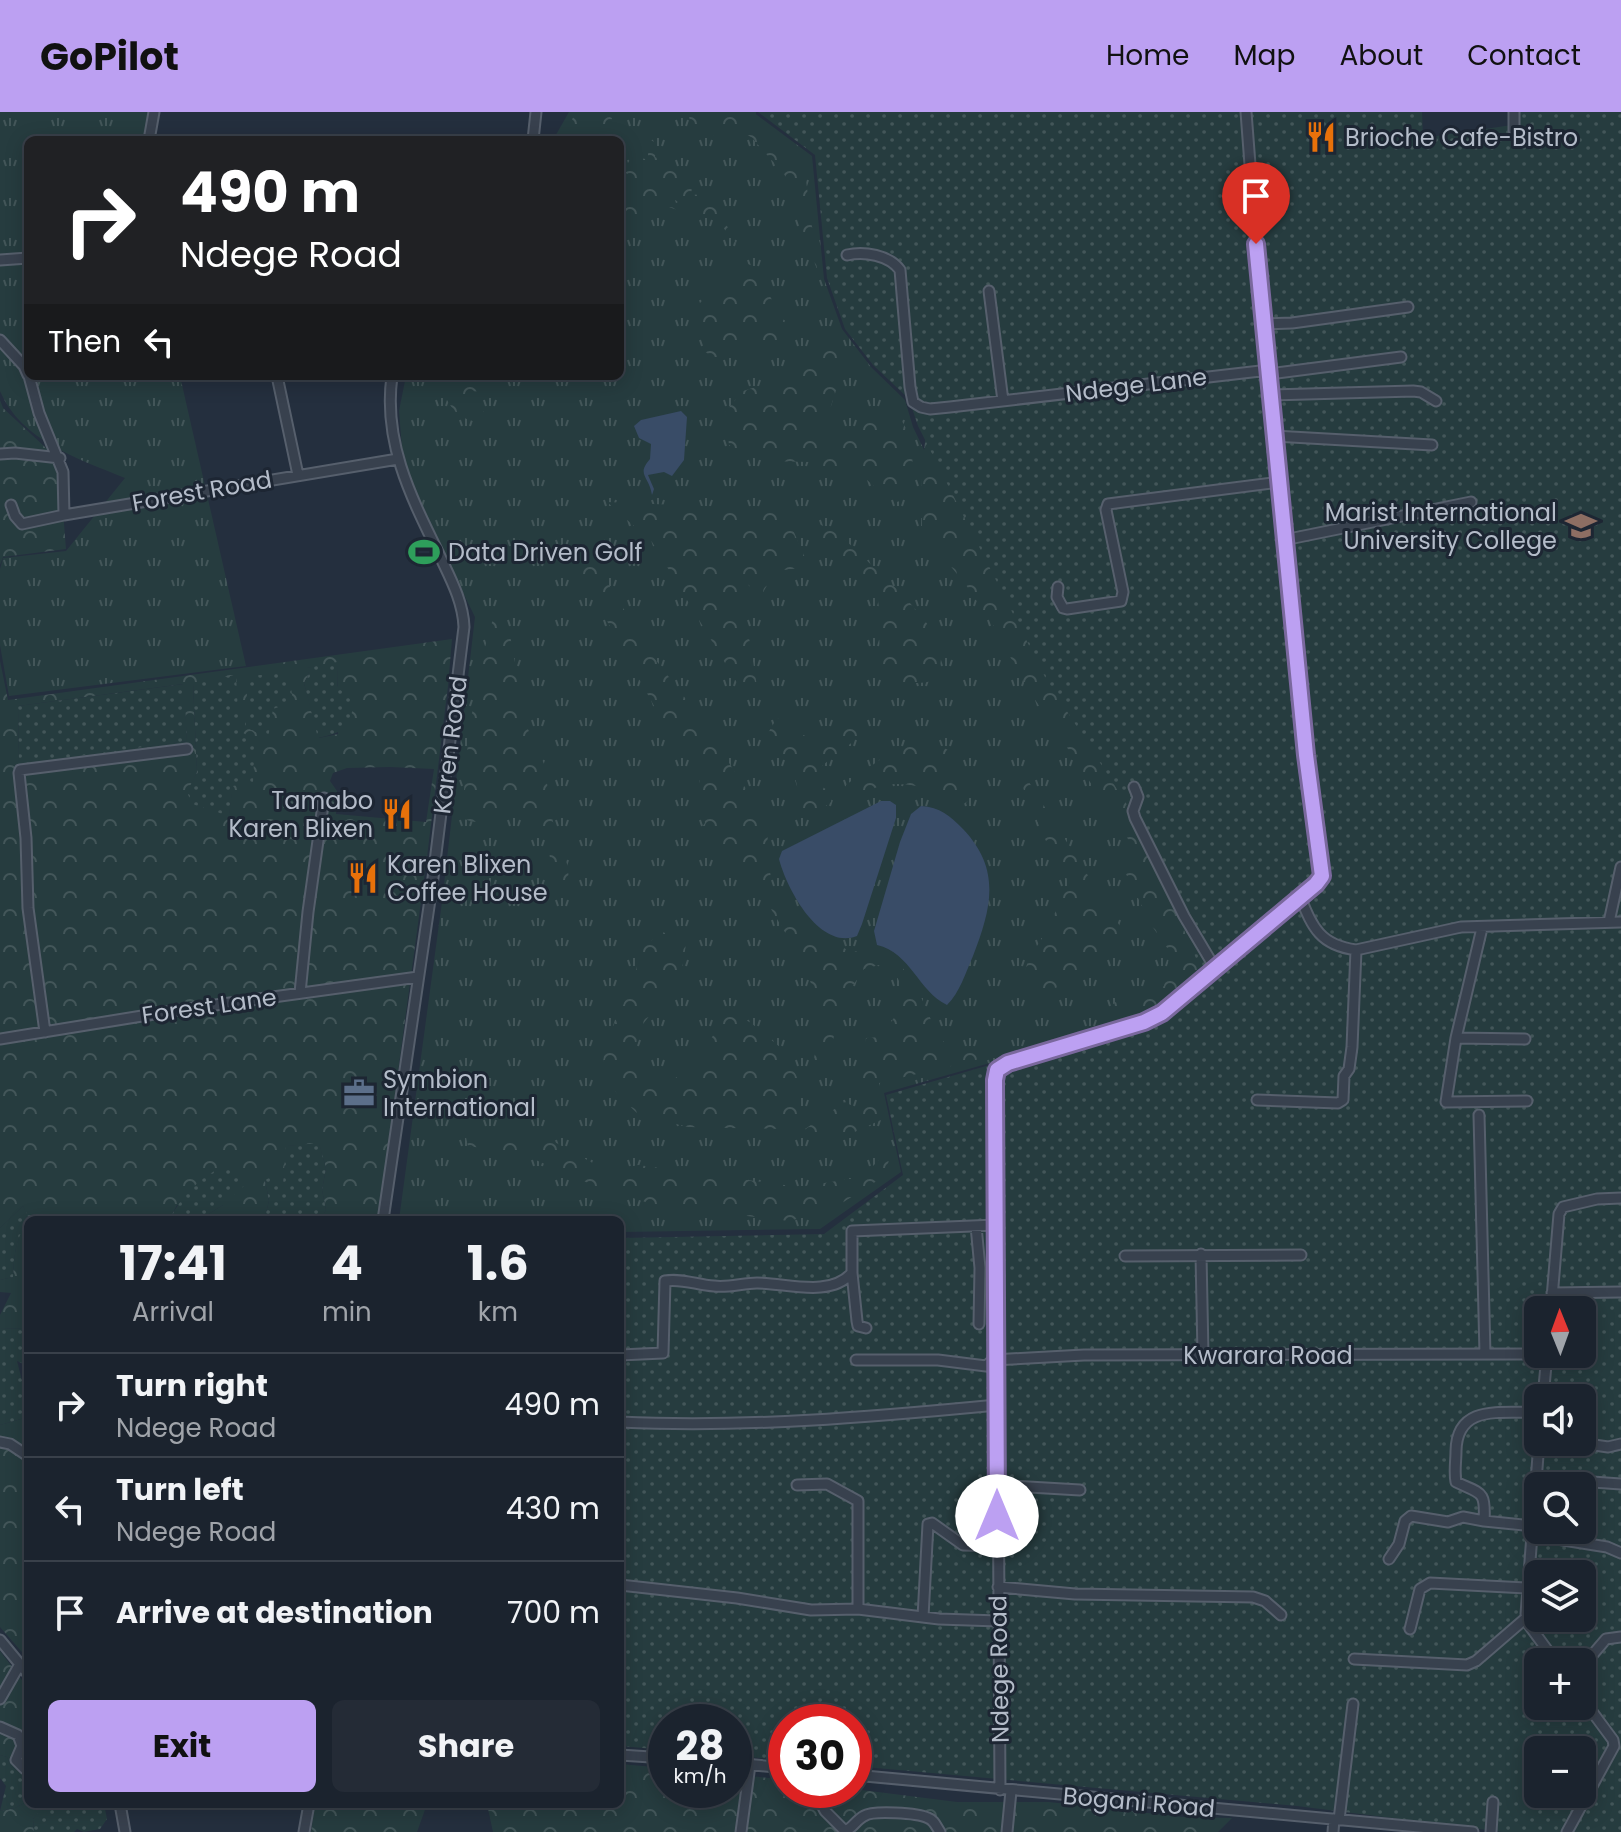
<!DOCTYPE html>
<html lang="en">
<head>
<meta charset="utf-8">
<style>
	body { margin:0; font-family:Poppins,sans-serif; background:#242b36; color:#f1f3f6; height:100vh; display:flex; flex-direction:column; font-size:30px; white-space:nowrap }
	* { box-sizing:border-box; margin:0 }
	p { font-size:26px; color:#a0a4aa }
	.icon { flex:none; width:44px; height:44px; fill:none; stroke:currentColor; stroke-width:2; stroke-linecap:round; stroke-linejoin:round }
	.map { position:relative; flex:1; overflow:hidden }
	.panel { position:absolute; left:24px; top:1104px; width:600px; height:592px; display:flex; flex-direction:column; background:#1b232e; border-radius:12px; box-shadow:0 4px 20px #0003,0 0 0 2px #39404a }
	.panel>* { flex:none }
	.top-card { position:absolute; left:24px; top:24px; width:600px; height:244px; border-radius:12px; box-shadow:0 4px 20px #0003,0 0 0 2px #39404a; background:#202124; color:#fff; overflow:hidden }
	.needle { width:52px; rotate:359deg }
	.tools { position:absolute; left:1524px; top:1184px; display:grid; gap:16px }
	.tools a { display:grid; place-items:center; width:72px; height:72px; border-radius:12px; background:#1b232e; box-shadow:0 4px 20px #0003,0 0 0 2px #39404a; font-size:40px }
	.speed { position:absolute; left:648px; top:1592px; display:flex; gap:16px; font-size:40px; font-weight:700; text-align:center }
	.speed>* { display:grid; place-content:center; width:104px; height:104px; border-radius:50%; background:#1b232e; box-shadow:0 4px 20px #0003,0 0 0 2px #39404a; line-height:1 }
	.speed small { font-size:20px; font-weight:400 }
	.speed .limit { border:12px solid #d22; background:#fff; color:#111 }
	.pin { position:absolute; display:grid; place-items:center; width:68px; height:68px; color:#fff; margin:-82px -34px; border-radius:50% 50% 50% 0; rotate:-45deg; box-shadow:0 0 8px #0007 }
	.pin .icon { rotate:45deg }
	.me { position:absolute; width:88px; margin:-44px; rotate:0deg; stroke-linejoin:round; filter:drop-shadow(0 0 6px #0008) }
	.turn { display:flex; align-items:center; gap:28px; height:168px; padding:0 24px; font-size:36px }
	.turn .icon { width:104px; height:104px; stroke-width:2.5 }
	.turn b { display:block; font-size:56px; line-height:68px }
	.then { display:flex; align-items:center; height:76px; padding:0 24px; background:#0003; gap:16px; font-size:30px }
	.eta { display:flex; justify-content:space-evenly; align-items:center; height:136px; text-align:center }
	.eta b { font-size:48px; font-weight:700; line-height:56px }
	.cta { display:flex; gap:16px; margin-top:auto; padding:16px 24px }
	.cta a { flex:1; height:92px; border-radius:12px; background:#bca0f2; color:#111; font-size:32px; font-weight:700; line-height:92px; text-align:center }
	.cta a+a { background:#242b36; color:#f1f3f6 }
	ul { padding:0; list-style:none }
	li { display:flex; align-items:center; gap:24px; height:104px; padding:0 24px; border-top:2px solid #39404a }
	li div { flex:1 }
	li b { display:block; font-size:30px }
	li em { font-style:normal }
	header { display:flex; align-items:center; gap:48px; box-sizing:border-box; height:112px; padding:0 40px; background:#bca0f2; color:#111 }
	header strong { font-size:38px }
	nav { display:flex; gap:44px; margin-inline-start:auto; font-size:28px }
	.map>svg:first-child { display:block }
	.grass { fill:url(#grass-tufts) }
	.forest { fill:url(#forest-crowns); fill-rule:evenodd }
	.garden { fill:url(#garden-dots); fill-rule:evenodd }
	.water { fill:#394c67 }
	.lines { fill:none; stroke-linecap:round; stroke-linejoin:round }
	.minor-casing { stroke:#565f6c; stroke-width:13 }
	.minor { stroke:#38414e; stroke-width:9 }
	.route-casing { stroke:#7a689d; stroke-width:20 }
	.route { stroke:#bca0f2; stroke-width:14 }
	.labels { text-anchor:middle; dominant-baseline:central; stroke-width:6; stroke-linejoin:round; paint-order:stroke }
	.poi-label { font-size:24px; fill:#b4bcc9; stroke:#1d2633; text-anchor:start }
	.street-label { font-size:24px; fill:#b4bcc9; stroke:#1d2633 }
</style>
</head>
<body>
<header>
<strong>GoPilot</strong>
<nav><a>Home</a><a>Map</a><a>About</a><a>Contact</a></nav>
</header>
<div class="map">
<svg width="1621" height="1720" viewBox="0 0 1621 1720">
	<defs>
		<pattern id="grass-tufts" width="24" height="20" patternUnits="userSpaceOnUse" patternTransform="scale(2)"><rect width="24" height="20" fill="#263c3f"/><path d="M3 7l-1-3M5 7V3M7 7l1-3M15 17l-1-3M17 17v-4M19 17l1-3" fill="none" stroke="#435659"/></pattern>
		<pattern id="forest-crowns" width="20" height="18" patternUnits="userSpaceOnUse" patternTransform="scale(2)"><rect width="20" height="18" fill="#263c3f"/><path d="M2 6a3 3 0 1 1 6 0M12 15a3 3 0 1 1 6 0" fill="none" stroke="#435659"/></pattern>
		<pattern id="garden-dots" width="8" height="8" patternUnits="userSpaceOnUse" patternTransform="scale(2)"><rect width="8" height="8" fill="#263c3f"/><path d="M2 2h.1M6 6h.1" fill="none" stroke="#435659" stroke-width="1.8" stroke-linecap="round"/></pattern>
	</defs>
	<rect width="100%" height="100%" fill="#242f3e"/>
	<path class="grass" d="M0 0H156L152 28H28V264H180L246 554 9 584 0 533V457L3 446 66 439 125 366C79 347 21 329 0 279Z
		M569 0H753L812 44 824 167 842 217 871 255 905 288 913 315 958 408 1139 713 1201 863 1134 910 884 981 901 1060 820 1117 620 1120V1108H399L442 790 475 505 404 361 399 299 406 264H620V28H553Z"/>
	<path class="forest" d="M576 0H598L612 6 606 28H561Z
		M688 0H756V11L804 53 818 160 800 111 794 80 784 62 751 25 735 16 715 24 691 13Z
		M641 28H651L657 32 655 45C673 53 678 60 692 75L691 83 704 82 713 86 736 132 722 114 706 103 702 107 697 102 691 103 669 95 678 90 670 84 622 111 620 96 636 68 623 59 633 43 648 48V39L642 32 638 35Z
		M745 151 753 154 785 211 787 225 777 234 755 236 726 245H713L704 239V217L696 203 698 193 727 164Z
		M833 230 849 238 831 294 812 309 819 319 840 327 861 317 876 301H896C915 323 913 347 912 375L898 390 881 381 865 366 810 350 766 349 746 344 729 333 725 300 743 279 798 262 818 250 824 237Z
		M427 264H487L488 273 483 280 471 279 472 294 486 301 476 310C470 308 462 306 457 301 445 290 446 277 428 273Z
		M0 288 3 296 46 336 55 341 60 360 66 437 3 445 0 453Z
		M927 312 1097 620 1215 869 1110 942 1111 894 1125 882 1164 874 1170 840 1152 814 1124 758 1132 733 1026 574 993 513 966 473 922 419 921 366Z
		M607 390 790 398 793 418 809 455 775 459 761 484 743 468 739 496 750 530 758 581 745 584 652 430Z
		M819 412 840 423 905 485 934 520 941 546 939 566C929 571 921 571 909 571 863 569 888 507 875 478 865 454 832 441 811 430L809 416Z
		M585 434 652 543 695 599 769 712 767 734 771 767 763 780 738 748 700 738 696 722 705 711 698 658 658 601 587 473 573 440Z
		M503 500 509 518 527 615 544 652 553 710 568 755 569 776 556 780 543 774C551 761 552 747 547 732 533 688 515 707 481 710 476 711 468 708 463 707 464 644 475 561 495 501Z
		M452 527 448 574 427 745 378 1108H320L326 1098 322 1078 326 1056 319 1032 287 1034 283 1073 265 1068 269 1089 264 1108H199L223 1093H177L169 1108H28V1217L0 1216V1203L11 1181 0 1180V1168L13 1165C14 1141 16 1126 28 1106L23 1094 0 1116V549L8 588ZM337 551 338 622 319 626 304 571 309 562 307 556ZM193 571 239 620 229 703 188 680 197 660ZM183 572 187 629 19 651 18 594ZM390 655 434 657 426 710 336 702 337 679 330 669 333 661 347 656Z
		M777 606 795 607 803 623 821 630 833 613 849 612 860 622C847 638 828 645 815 662L816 672 832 680 831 690 814 703 803 699 791 648 769 634 768 621Z
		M931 628 958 644 970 683 967 690 959 695C938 679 909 667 882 674 871 676 856 686 846 682V673C872 653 898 631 931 628Z
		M1027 667 1123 819C1111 840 1066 880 1040 879 1035 879 1031 876 1027 875 1019 852 1037 837 1047 818 1055 803 1060 787 1068 772L1063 752 1049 736 1020 669Z
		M778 781 798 809 849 839 876 841 900 852 918 878 935 917 948 936H987L1009 940 879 971 883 1007 835 1029 805 1017 845 990 860 998 863 986 861 963 866 926 881 925C900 896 913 887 891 855L879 853 864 857 836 899 833 933 810 960C833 890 805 854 771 797Z
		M663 820 686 832 681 864 639 917 634 943 644 964 663 976 697 949 729 898 751 911 781 936 801 972 800 999 781 1017 688 1015 638 1002 618 983 602 959 605 932 635 867 639 837Z
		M465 1021 551 1028 609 1060 638 1053 799 1075 862 1065 879 1048 880 1026 891 1043 883 1065 831 1098 789 1109 655 1093 595 1074 522 1042 468 1034Z
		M28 1305V1547L0 1515V1313Z
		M0 1539 28 1576V1662L11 1655 7 1645 0 1643Z
		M620 1652 666 1656V1678H734V1662L786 1668V1678L854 1677 957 1690H1049L1183 1705 1232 1706 1218 1720H493L487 1692H620Z
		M28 1689V1692H59L45 1693 33 1707 34 1720H0V1699L15 1696Z
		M315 1692H427L417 1720H311Z"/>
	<path class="garden" d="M758 0H1422L1423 26 1519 12V0H1621V1720H1503L1297 1694 854 1654V1610H786V1648L734 1644V1610H666V1638L620 1634V1126L824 1122 903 1063 886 983 1148 907 1203 863 1140 713 1045 565 918 314 909 287 873 253 845 217 827 166 815 43ZM1538 1198H1582V1242H1538ZM1538 1286H1582V1330H1538ZM1538 1374H1582V1418H1538ZM1538 1462H1582V1506H1538ZM1538 1550H1582V1594H1538ZM1538 1638H1582V1682H1538Z
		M337 550V574L353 590C352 616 342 621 318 626L304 571 309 562 306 556Z
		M289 561 293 590 273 597 268 626 245 615 248 564Z
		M236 563 239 619 255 627 253 670 233 674 229 704 192 692 187 680 197 660 193 571Z
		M184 572 187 629 19 652 18 594Z
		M319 1031 326 1056 322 1078 326 1098 320 1108H264L269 1089 265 1068 273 1064 283 1072 286 1034Z
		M228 1052 246 1072 223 1093 199 1108H169C183 1082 201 1064 228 1052Z
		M23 1094 29 1106C16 1126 14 1141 13 1165L0 1168V1116Z
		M0 1216 28 1217V1254L17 1249 25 1280 28 1279V1305L0 1313Z
		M0 1643 7 1645 11 1655 28 1662V1689L15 1696 0 1699 6 1674 0 1666Z
		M45 1692H104L107 1707 100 1717 84 1720 77 1717 74 1720H34L33 1707Z"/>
	<path class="water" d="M681 299 687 305 684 348 672 364 664 360 648 363 654 377 652 383C649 364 636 363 650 347L651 332 639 326 634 314 641 308Z
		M881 689H890L896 693V706L862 812 857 824C819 839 786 775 779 747L782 739Z
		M921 694C940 695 950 704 963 717 1002 758 991 797 973 844 965 862 960 880 947 893 918 879 911 841 877 833L874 819 900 730 911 702Z"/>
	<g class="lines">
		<defs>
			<path id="minor" d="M1514 0V18
				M149 28 154 0
				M533 28 536 0
				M847 143C864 139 889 143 900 158L910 275 913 290 921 295 930 297 950 295 1269 258
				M0 148 28 146
				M989 179 1003 289
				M1264 212 1292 211 1408 195
				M0 228 24 254 28 263
				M1269 262 1401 245
				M29 264 39 301 63 360 64 403 398 347
				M277 264 298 363
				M1271 283 1413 279 1421 280 1436 289
				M1274 324 1432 333
				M0 342 15 341 60 346
				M11 393 15 404 22 412 64 403
				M1284 428 1471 390
				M1058 475 1057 485 1063 496 1067 497 1121 489 1123 480 1106 398 1108 392 1280 370
				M1134 675 1138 685 1133 699 1135 706 1184 804 1215 856
				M1300 785C1313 816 1320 833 1356 838L1461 815 1621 810
				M1609 810 1621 755
				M1482 816 1456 926 1525 927
				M300 881 308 800 324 686
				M45 920 28 796 26 726 19 661 20 658 187 637
				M1456 926 1446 990 1527 989
				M0 927 179 898 418 865
				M1257 988 1338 991 1343 988 1344 964 1349 957 1352 935 1356 838
				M1479 1003 1485 1242
				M383 1108 432 774 464 515C463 488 449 464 438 440 410 383 383 329 392 264
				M976 1114 980 1156 979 1212
				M1201 1142 1203 1243
				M1125 1144 1301 1143
				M852 1161 857 1209 858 1214 866 1216
				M1552 1181 1621 1180
				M1551 1198 1559 1102 1563 1095 1597 1087 1621 1086
				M620 1243 663 1241 665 1169C682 1166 697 1173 714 1174 728 1176 743 1171 757 1171 787 1171 829 1186 852 1161V1119L996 1113
				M856 1248H938L986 1254 993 1248 1084 1243 1538 1242
				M1543 1286 1547 1242
				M620 1310C746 1316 872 1305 997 1293
				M0 1330 10 1332 28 1344
				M1539 1330 1526 1502 1529 1513 1556 1550
				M1574 1330 1608 1335 1621 1332
				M1536 1366 1621 1372
				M997 1373 1080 1378
				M1533 1414 1484 1409C1486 1378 1481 1382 1456 1370 1454 1360 1456 1349 1456 1339 1457 1291 1502 1302 1538 1300
				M1532 1423 1607 1435 1621 1441
				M1389 1447 1399 1432 1405 1409 1411 1404 1448 1410 1463 1405 1484 1409
				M620 1473 737 1486 811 1498 858 1497V1389L827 1372 797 1373
				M998 1475 1075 1482 1253 1485 1265 1489 1281 1503
				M858 1497 939 1507 998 1509
				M923 1505 928 1412 932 1411 963 1433 997 1434
				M1410 1517 1420 1477 1430 1471 1528 1476
				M0 1528 28 1562
				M1354 1547 1467 1553 1476 1549 1526 1506
				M1582 1555 1606 1527 1621 1525
				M0 1587 20 1552
				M0 1615 18 1623 22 1634 16 1648 25 1657
				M620 1643 666 1646
				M734 1651 786 1656
				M854 1663 1473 1720
				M814 1678 825 1699 845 1719C853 1716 856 1708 864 1704 873 1698 918 1701 928 1706 934 1708 936 1714 940 1720
				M1000 1678 996 962 1001 954 1008 951 1144 910 1162 901 1316 772 1323 760 1306 643 1254 105 1246 0
				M120 1692 125 1720
				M1339 1708 1353 1592
				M304 1720 309 1692
				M741 1720 750 1653
				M1007 1720 1011 1679
				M1333 1720 1334 1707
				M1491 1720 1493 1690
				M1567 1720 1614 1634 1613 1628 1582 1586"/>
		</defs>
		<use href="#minor" class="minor-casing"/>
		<use href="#minor" class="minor"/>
	</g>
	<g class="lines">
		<defs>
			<path id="route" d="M997 1404 995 968 997 958 1008 951 1144 910 1162 901 1316 772 1322 764 1306 643 1256 132"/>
		</defs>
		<use href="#route" class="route-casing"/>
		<use href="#route" class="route"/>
	</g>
	<defs>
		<symbol id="restaurant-bare" viewBox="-9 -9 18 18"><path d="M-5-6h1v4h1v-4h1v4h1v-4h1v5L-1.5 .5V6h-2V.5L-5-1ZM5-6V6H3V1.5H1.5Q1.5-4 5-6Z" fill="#e8710a" stroke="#1d2633" stroke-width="2.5" paint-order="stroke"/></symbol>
		<symbol id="university-bare" viewBox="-9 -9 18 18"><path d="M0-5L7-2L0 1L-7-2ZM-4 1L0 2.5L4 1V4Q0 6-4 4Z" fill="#8d6e63" stroke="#1d2633" stroke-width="2.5" paint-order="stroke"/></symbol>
		<symbol id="stadium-bare" viewBox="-9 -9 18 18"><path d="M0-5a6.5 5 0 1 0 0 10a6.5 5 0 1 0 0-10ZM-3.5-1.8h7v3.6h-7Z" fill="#2e9e5b" stroke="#1d2633" stroke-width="2.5" paint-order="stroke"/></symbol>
		<symbol id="office-bare" viewBox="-9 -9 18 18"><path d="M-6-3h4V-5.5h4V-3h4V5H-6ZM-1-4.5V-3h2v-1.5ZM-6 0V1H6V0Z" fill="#5c6f8a" stroke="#1d2633" stroke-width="2.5" paint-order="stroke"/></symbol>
	</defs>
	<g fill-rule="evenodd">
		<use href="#restaurant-bare" x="1299" y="3" width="44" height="44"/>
		<use href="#university-bare" x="1559" y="392" width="44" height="44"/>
		<use href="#stadium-bare" x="402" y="418" width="44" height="44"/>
		<use href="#restaurant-bare" x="375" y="680" width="44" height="44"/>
		<use href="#restaurant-bare" x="341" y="744" width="44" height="44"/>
		<use href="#office-bare" x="337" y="959" width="44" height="44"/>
	</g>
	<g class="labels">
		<g class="poi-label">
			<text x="1345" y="25">Brioche Cafe-Bistro</text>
			<text x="1557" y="400" text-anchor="end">Marist International<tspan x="1557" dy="28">University College</tspan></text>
			<text x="448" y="440">Data Driven Golf</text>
			<text x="373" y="688" text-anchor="end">Tamabo<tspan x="373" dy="28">Karen Blixen</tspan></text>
			<text x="387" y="752">Karen Blixen<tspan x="387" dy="28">Coffee House</tspan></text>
			<text x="383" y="967">Symbion<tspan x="383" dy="28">International</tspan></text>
		</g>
		<g class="street-label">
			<text transform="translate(1136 273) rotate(-7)">Ndege Lane</text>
			<text transform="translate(202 379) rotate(-10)">Forest Road</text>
			<text transform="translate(450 633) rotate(-83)">Karen Road</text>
			<text transform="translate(209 894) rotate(-8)">Forest Lane</text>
			<text x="1268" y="1243">Kwarara Road</text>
			<text transform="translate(999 1557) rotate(-91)">Ndege Road</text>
			<text transform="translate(1139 1690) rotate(5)">Bogani Road</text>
		</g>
	</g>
</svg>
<div class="tools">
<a><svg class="needle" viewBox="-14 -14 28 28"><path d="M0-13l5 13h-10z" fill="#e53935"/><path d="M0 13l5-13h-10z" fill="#a0a4aa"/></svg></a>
<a><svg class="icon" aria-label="sound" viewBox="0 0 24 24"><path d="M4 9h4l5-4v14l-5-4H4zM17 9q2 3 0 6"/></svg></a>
<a><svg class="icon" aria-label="search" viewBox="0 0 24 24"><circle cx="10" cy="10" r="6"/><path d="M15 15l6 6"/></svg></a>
<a><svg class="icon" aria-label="layers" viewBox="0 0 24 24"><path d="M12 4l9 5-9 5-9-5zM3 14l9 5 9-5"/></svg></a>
<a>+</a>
<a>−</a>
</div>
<div class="speed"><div>28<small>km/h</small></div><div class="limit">30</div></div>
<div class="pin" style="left:1256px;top:132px;background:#d93025"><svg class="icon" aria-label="arrive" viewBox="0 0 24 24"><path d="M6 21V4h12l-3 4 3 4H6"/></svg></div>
<svg class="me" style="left:997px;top:1404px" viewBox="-20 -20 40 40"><circle r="19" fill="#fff"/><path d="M0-13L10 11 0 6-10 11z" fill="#bca0f2"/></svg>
<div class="top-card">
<div class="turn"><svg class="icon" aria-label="right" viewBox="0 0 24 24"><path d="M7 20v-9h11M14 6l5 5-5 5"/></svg><div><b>490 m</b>Ndege Road</div></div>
<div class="then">Then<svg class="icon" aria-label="left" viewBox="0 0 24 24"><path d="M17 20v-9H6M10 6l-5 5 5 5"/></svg></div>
</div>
<section class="panel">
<div class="eta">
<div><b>17:41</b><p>Arrival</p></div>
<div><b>4</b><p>min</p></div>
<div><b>1.6</b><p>km</p></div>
</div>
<ul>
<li><svg class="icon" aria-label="right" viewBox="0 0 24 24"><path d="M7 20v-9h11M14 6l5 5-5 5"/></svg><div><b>Turn right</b><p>Ndege Road</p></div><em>490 m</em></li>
<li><svg class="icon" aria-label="left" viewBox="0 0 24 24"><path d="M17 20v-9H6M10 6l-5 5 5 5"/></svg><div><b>Turn left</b><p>Ndege Road</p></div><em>430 m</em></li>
<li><svg class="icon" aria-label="arrive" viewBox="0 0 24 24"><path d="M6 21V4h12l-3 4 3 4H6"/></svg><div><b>Arrive at destination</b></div><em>700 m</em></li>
</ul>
<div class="cta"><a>Exit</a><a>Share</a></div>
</section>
</div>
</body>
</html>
